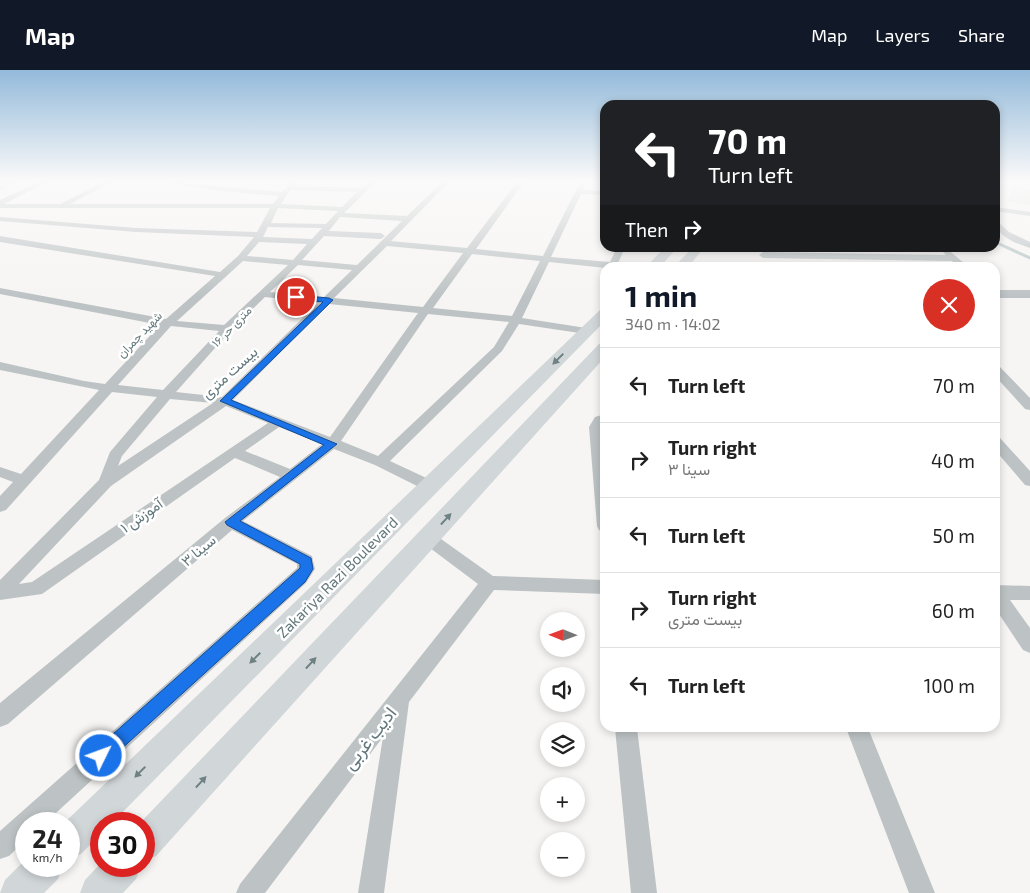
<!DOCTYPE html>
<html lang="en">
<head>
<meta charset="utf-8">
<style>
	body { margin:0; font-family:"Exo 2",Vazirmatn,sans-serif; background:#f2f2f2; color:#222; height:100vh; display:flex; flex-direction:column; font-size:19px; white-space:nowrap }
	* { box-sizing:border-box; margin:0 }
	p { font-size:16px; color:#767676 }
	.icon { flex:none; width:28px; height:28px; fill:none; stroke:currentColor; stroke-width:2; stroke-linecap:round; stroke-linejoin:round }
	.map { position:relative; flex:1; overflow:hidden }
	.panel { position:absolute; left:600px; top:192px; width:400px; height:470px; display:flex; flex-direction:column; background:#fff; border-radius:15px; box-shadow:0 2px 8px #0003 }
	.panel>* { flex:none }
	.top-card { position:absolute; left:600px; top:30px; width:400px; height:152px; border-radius:15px; box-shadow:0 2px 8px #0003; background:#202124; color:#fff; overflow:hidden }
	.needle { width:32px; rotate:271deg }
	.buttons { position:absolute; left:540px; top:542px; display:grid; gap:10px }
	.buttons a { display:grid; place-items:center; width:45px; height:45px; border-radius:50%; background:#fff; box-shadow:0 2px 8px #0003; font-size:25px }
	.speed { position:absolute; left:15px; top:742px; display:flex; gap:10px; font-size:25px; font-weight:700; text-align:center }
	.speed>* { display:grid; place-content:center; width:65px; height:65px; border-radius:50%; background:#fff; box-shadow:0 2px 8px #0003; line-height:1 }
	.speed small { font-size:12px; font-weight:400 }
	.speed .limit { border:8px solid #d22; background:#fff; color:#111 }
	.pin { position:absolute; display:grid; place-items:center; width:42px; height:42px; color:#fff; margin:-21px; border:2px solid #fff; border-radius:50%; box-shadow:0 1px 5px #0007 }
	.me { position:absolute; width:55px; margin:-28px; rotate:48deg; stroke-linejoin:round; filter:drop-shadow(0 0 4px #0008) }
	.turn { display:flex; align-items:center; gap:18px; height:105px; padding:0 25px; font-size:22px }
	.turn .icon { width:65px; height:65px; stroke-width:2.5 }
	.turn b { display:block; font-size:35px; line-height:42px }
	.then { display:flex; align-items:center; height:48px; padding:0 25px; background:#0003; gap:10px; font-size:19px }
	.round { display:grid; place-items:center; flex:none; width:52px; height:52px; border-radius:26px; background:#f2f2f2 }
	.summary { display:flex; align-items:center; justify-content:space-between; height:85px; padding:0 25px }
	h1 { font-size:30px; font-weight:700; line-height:38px; color:#111827 }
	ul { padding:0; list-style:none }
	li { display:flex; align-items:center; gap:15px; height:75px; padding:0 25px; border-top:1px solid #e0e0e0 }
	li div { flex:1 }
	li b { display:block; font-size:19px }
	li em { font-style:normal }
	header { display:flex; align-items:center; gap:30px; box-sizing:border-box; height:70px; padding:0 25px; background:#111827; color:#fff }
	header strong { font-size:24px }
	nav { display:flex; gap:28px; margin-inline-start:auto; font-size:18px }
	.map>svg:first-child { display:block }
	.built { fill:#e4e5e4 }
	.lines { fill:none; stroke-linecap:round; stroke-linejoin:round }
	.stream { stroke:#b3c4c4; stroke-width:3 }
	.minor { fill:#bdc3c4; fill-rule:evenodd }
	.tertiary { fill:#bdc3c4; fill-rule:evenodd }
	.secondary { fill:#d1d6d8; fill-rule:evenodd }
	.oneway { fill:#6e8185 }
	.route { fill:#1a73e8; stroke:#114b97 }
	.labels { text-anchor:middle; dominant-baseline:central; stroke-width:5; stroke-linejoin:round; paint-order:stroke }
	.far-street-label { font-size:12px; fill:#63787c; stroke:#fff }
	.street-label { font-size:15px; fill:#63787c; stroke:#fff }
	.near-street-label { font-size:18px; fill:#63787c; stroke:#fff }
</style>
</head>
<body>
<header>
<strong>Map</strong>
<nav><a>Map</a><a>Layers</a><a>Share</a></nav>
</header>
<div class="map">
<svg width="1030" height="823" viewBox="0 0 1030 823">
	<rect width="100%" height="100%" fill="#f6f5f3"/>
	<path class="built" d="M1014 119H1030V135L1007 131Z"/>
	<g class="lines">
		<path class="stream" d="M995 172 1030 188"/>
		<path class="minor" d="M39 112H47L4 134H60L104 112H112L70 134H273L279 126 212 120 168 112 282 122 291 112H298L295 116 362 118 369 112H376L344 143 407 146 442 112H449L391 171 467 178 517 112H524L476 179 543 186 580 112H586L583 120 605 121V125L581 124 551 187 610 192 617 178H625L618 193 643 198H606L549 192 522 248 586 258 591 261 586 264 519 254 502 281 390 391 435 412 438 416 435 420H425L375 395 334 379 243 451 312 486 315 499 306 513 44 754H26V770L9 786 0 789V761L297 498V494L232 460 8 654 0 657V633L225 448 280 407 235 388 42 524 0 530V510L99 410 110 382 157 327 112 322 6 440 0 442V426L13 412 0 407V397L21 404 99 320 0 300V292L84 311 105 314 160 255 0 224V218L166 249 215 206 0 172V166L220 202 238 186 254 167 136 162 0 151V147L136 158 257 162 270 138H0V130ZM290 120 357 122 342 137 281 134ZM278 138 338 141 326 154 271 153ZM340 147 402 151 357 195 302 190 324 166 381 169 385 166 381 163 329 161ZM268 157 322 158 312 169 263 167ZM259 172 307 174 293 190 247 186ZM387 176 463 183 423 237 334 228ZM472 184 540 191 512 246 433 238ZM243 191 288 195 224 255 177 251ZM298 195 352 200 324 227 270 222ZM265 227 318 233 222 327 176 322 231 260ZM329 234 418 243 330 367 233 330ZM428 244 509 252 494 277 378 386 341 371ZM171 256 219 261 163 320 118 315ZM170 329 213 333 118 396 122 386ZM226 336 268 353 32 512 19 514 111 416ZM279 357 322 374 290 399 245 381Z
			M995 137 1030 142V146L995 141Z
			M995 149 1009 162 1030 172V178C1015 173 995 166 995 149Z
			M946 178 970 198H960L952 191 763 188 759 185 763 182 946 185 942 181Z
			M995 295 999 296 1030 328V340L1025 339 995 306Z
			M605 344 603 357 605 378V462L599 460 597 456 589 357 595 347Z
			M995 367 1000 368 1030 401V416L1025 415 995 380Z
			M428 462 434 464 493 506 605 510V524L494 520 409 632 384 823H358L383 667 265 823H236L240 814 478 514 422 472 420 468 422 464Z
			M995 515 1030 516V530H1010L1030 558V583L1023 580 995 538Z
			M615 658H637L657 823H631Z
			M846 658H868L935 823H909Z"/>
		<path class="tertiary" d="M995 220H1030V228H995Z"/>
		<path class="secondary" d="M4 112H16L0 121V114Z
			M664 178H677L659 198H645Z
			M692 178H704L687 198H673Z
			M605 239V251L111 754H101V764L81 784 69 789V754H63L600 240Z
			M605 272V287L156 786 144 791V754H139L599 274Z
			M26 789V796H63L58 809 44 823H0L5 810Z
			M101 793V796H141L136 809 123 823H80L85 810Z"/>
	</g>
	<defs><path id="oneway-solid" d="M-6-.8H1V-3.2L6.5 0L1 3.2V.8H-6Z" transform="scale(1.25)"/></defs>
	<g class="oneway">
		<use href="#oneway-solid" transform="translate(558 289) rotate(135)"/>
		<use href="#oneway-solid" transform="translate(446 449) rotate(-47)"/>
		<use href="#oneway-solid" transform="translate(255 588) rotate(135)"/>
		<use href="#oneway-solid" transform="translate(311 593) rotate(-47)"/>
		<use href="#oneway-solid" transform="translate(140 702) rotate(135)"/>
		<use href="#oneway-solid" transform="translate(201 712) rotate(-47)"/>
	</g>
	<linearGradient id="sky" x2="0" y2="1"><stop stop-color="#93bada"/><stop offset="0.49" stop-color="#fbfafa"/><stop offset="1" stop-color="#fbfafa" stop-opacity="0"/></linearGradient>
	<rect width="1030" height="227" fill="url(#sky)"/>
	<path class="route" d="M293 225 329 228 333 230 231 330 337 374 240 451 311 488 313 499 305 512 107 692 101 695 95 692 93 686 95 680 300 498V494L227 455 225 452 324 375 220 331 323 232 296 229 293 228Z"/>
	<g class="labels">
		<g class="far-street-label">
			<text transform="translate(231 256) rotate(-46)">۱۶ متری حر</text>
			<text transform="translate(139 264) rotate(-46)">شهید چمران</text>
		</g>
		<g class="street-label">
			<text transform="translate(229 302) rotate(-42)">بیست متری</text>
			<text transform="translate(141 445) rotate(-35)">آموزش ۱</text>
			<text transform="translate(198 480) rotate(-40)">سینا ۳</text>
			<text transform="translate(337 507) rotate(-45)">Zakariya Razi Boulevard</text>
		</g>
		<g class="near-street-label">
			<text transform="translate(369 668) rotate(-52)">ادیب غربی</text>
		</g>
	</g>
</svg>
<div class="buttons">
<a><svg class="needle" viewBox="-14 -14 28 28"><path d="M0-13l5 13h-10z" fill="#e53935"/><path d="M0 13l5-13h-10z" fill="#767676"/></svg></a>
<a><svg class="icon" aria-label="sound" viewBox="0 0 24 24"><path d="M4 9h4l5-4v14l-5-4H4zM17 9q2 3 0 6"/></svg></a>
<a><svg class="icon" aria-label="layers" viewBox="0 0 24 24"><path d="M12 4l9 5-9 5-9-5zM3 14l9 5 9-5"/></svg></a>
<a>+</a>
<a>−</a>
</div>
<div class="speed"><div>24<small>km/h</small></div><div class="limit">30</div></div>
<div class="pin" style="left:296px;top:227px;background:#d93025"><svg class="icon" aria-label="arrive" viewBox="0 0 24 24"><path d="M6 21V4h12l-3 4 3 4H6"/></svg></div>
<svg class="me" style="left:101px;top:686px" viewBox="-20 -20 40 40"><circle r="17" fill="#1a73e8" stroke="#fff" stroke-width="3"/><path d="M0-11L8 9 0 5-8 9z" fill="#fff"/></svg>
<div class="top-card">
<div class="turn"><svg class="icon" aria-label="left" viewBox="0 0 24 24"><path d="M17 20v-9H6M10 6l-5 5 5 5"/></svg><div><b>70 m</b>Turn left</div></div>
<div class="then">Then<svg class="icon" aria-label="right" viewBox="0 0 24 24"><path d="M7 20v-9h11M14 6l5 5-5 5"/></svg></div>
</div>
<section class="panel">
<div class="summary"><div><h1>1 min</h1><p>340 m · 14:02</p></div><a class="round" style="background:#d93025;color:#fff"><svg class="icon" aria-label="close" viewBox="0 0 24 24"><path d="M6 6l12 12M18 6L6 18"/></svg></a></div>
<ul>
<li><svg class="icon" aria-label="left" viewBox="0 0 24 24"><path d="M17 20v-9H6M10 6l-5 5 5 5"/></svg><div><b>Turn left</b></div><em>70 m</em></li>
<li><svg class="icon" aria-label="right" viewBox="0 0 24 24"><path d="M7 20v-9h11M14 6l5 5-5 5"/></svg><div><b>Turn right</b><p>سینا ۳</p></div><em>40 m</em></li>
<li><svg class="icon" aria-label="left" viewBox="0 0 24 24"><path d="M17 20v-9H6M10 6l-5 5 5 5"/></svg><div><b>Turn left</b></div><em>50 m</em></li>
<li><svg class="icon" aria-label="right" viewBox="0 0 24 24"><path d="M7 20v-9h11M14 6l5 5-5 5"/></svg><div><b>Turn right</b><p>بیست متری</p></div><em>60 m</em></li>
<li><svg class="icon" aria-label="left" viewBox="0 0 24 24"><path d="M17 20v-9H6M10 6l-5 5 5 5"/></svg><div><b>Turn left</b></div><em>100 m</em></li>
</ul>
</section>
</div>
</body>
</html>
